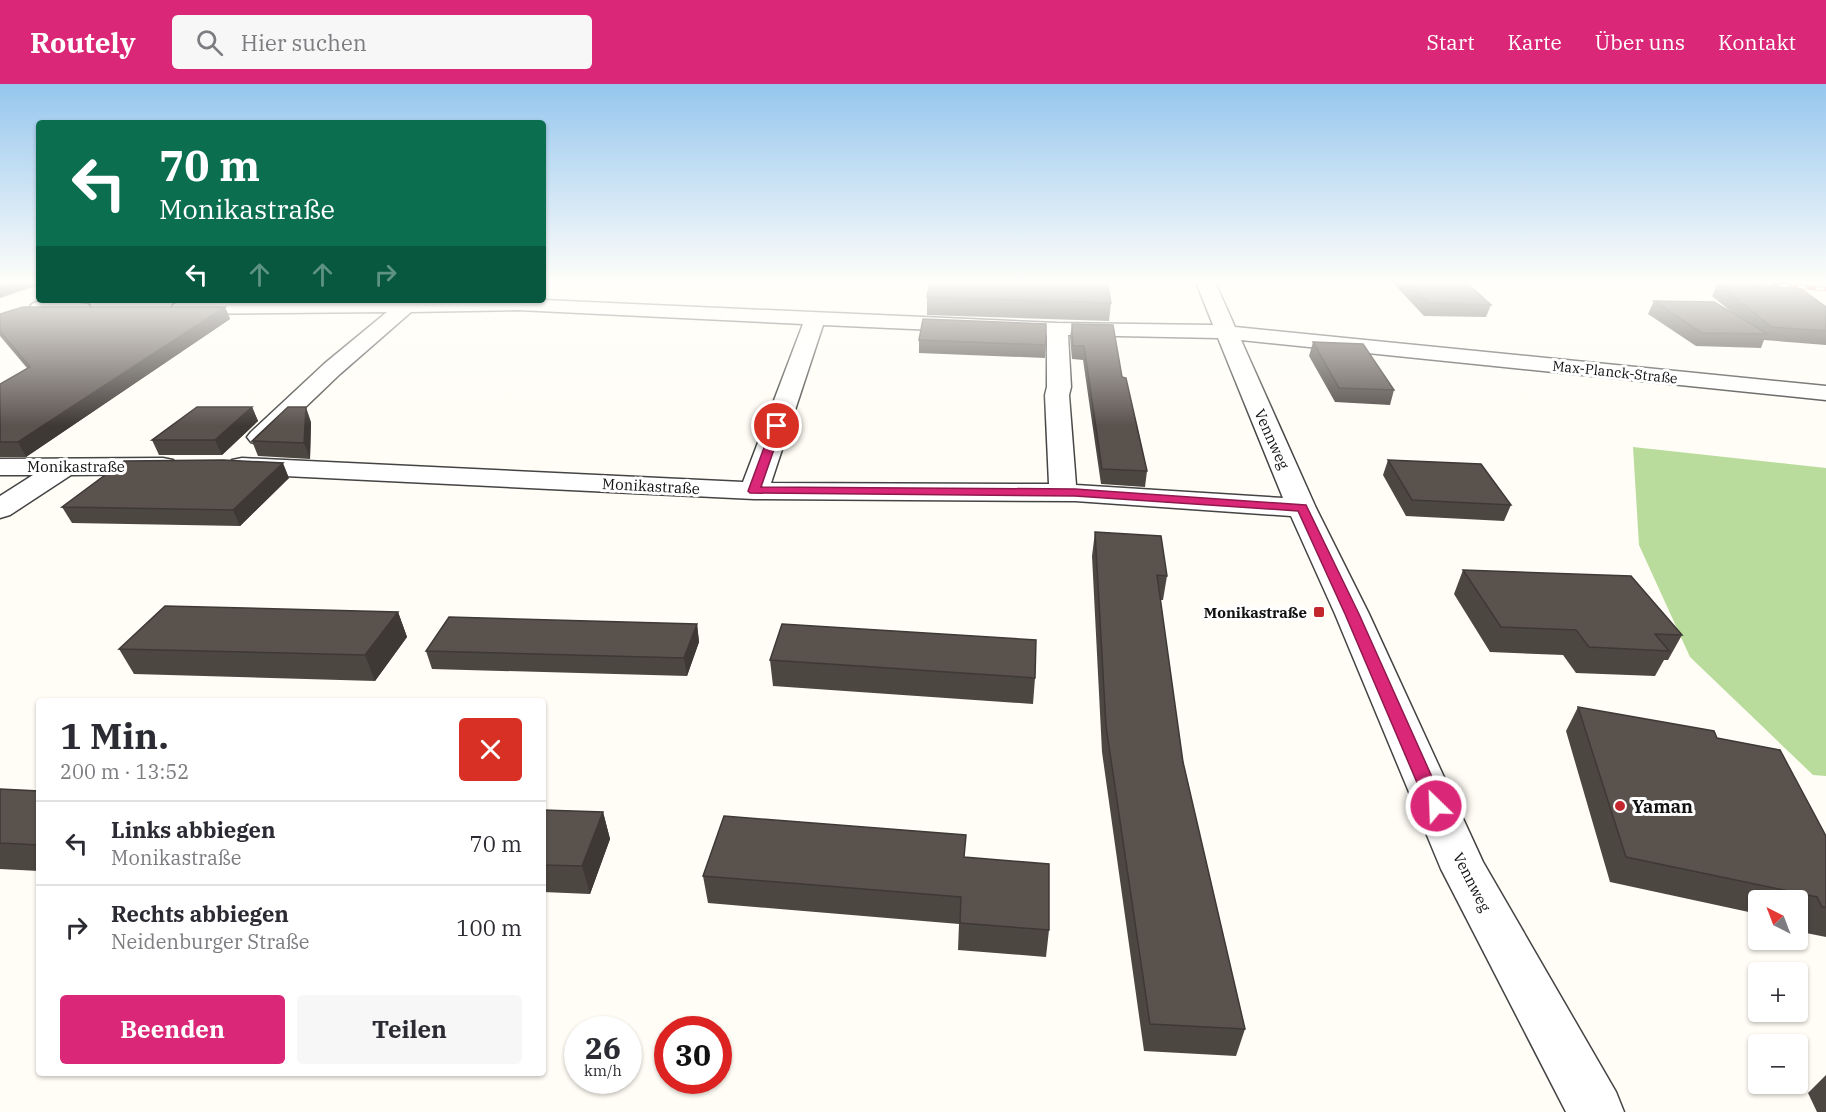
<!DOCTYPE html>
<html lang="de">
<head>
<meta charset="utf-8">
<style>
	body { margin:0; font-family:"IBM Plex Serif",serif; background:#f7f7f7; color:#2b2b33; height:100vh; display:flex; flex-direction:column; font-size:22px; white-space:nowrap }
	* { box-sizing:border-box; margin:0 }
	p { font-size:20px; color:#7c7c81 }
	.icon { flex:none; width:33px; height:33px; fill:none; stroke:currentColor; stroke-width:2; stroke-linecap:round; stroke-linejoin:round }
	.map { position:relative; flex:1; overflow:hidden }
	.panel { position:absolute; left:36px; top:614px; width:510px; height:378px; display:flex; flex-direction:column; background:#fff; border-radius:6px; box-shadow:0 2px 4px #0004 }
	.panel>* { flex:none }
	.banner { position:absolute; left:36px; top:36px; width:510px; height:183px; border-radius:6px; box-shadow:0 2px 4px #0004; background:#0b6e4f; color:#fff; overflow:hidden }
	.needle { width:39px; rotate:318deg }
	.fabs { position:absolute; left:1748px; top:806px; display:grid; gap:12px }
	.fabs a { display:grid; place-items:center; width:60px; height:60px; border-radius:6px; background:#fff; box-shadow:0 2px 4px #0004; font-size:30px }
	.speed { position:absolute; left:564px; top:932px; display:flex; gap:12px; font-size:30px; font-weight:700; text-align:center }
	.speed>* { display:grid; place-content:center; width:78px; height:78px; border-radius:50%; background:#fff; box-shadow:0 2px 4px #0004; line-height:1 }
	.speed small { font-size:15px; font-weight:400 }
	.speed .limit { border:9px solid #d22; background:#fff; color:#111 }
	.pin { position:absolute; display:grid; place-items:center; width:51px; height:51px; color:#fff; margin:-26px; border:3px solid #fff; border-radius:50%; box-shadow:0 2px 6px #0007 }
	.me { position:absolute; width:66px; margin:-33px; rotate:336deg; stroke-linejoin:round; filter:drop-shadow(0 0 4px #0008) }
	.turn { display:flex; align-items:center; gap:21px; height:126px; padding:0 24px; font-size:27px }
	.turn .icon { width:78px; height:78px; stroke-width:2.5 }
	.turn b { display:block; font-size:42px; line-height:51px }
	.lanes { display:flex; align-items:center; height:57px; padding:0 24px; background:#0003; justify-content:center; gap:30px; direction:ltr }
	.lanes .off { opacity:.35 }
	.round { display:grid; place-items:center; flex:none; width:63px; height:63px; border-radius:6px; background:#f7f7f7 }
	.headline { display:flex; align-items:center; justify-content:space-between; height:102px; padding:0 24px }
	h1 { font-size:36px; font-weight:700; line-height:45px }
	.primary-button { display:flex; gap:12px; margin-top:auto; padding:12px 24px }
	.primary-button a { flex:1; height:69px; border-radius:6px; background:#db2777; color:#fff; font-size:24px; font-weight:700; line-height:69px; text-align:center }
	.primary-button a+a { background:#f7f7f7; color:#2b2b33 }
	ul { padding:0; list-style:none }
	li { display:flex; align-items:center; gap:18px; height:84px; padding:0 24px; border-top:2px solid #e1e1e2 }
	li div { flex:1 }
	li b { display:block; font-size:22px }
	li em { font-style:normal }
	header { display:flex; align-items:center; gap:36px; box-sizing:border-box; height:84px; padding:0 30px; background:#db2777; color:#fff }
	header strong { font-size:28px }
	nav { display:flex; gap:33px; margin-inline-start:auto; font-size:21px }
	.search { width:420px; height:54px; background:#f7f7f7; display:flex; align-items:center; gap:15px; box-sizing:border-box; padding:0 21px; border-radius:6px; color:#7c7c81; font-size:22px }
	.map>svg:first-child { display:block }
	.forest { fill:#b9dc9c }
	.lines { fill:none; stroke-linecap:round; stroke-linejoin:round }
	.street-casing { stroke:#444; stroke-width:3 }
	.street { fill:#fff; fill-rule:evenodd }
	.rail-casing { stroke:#c4262e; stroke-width:4.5 }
	.rail { stroke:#fff; stroke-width:3; stroke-dasharray:9; stroke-linecap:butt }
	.wall { fill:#4d4742 }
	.shaded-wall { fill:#3f3936 }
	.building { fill:#5a524d; stroke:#3f3936; stroke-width:1.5 }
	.route { fill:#db2777; stroke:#8e194d; stroke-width:1.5 }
	.poi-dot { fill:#c4262e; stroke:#fff; stroke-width:2 }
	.labels { text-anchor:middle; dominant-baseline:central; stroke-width:6; stroke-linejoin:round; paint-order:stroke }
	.far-street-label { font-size:14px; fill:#111; stroke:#fff }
	.street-label { font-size:15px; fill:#111; stroke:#fff }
	.poi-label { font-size:15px; font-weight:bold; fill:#111; stroke:#fff; text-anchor:end }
	.near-poi-label { font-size:18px; font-weight:bold; fill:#111; stroke:#fff; text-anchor:start }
</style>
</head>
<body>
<header>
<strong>Routely</strong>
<div class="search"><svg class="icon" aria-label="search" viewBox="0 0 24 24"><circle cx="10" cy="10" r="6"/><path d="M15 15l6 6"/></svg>Hier suchen</div>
<nav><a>Start</a><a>Karte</a><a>Über uns</a><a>Kontakt</a></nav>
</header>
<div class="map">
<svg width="1826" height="1028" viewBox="0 0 1826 1028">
	<rect width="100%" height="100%" fill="#fffdf5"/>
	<path class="forest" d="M1633 363 1826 384V692L1813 691 1690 573 1639 461Z"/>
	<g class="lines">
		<defs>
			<path id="street" d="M1196 198H1215L1235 243 1826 302V316L1241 256 1316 424 1369 530 1483 778 1616 1008 1624 1028H1566L1441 785 1335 530 1291 432 1075 417 754 415 242 390 232 388 228 382 232 376 242 374 743 398 803 240 518 226 411 228 340 290 269 358 260 361 251 358 247 353 251 348 324 280 387 228 181 230 174 228 171 224 174 220 181 218 543 216 1057 239 1213 241ZM823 241 1047 251V303L1045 311 1049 400 771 399ZM1068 251 1218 254 1283 414 1076 401 1069 311 1071 303Z
				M42 216H71L69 218 88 220 91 224 88 228 81 230 32 228 29 224 32 220Z
				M163 374 173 376 177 382 173 388 163 390 71 391 10 431 0 434V412L33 391H0V375Z"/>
		</defs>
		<use href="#street" class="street-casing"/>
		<use href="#street" class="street"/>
		<defs>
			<path id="rail" d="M1744 198 1826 205"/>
		</defs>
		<use href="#rail" class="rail-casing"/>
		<use href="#rail" class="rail"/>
	</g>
	<path class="wall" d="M1392 198H1466L1491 221 1486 233 1424 232Z
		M1718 199 1826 223V261L1764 256 1761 264 1696 262 1648 230 1654 217 1734 230 1712 212Z
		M927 213 1111 219 1109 237 927 231Z
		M225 223 230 235 26 373H0V300L27 284 0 252V230Z
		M1072 240 1122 293 1147 387 1145 403 1101 400 1083 276 1072 275 1070 253Z
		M919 256 1046 261 1045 274 919 269Z
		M1313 258 1394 306 1390 321 1335 318 1309 272Z
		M252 323 258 337 222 371H159L152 356Z
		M311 338 310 375 258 372 252 357Z
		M1388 376 1511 421 1504 437 1406 432 1383 391Z
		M289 394 240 442 72 439 62 423Z
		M1095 448 1167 492 1163 516H1160L1183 678 1245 945 1236 972 1144 967 1102 668 1092 472Z
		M1463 486 1682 551 1668 576H1664L1655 592 1576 589 1563 571 1490 568 1454 510Z
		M398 528 407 553 375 597 134 590 119 565Z
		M697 540 699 558 687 592 432 585 426 567Z
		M770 576 1035 594 1033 620 773 602Z
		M1578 623 1717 654 1826 752V853L1801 848 1797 839V816H1758V830L1610 798 1566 647Z
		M0 705 39 707V787L0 785Z
		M543 726 603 728 610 755 590 810 543 808Z
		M965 773 1049 846 1046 873 958 866 959 840 708 819 703 792Z
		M1826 991V1028H1817L1808 1009Z"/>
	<path class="shaded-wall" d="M14 198H39V201L0 214V203Z
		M225 223 230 235 26 373 18 358Z
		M252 323 258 337 222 371 215 356Z
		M306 323 311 338 310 375 304 359Z
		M283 379 289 394 240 442 233 426Z
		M398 528 407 553 375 597 365 571Z
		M697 540 699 558 687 592 684 574Z
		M603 728 610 755 590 810 582 782Z"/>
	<path class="building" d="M0 198H14L0 203Z
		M930 198H1107L1111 219 927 213Z
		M1407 198H1466L1491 221 1428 219Z
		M1718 199 1801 205 1826 223V247L1771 243Z
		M1654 217 1714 218 1768 250 1702 249Z
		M23 223H225L18 358H0V300L30 283 0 247V230Z
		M923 235 1046 240V261L919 256Z
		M1072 240 1113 241 1122 293 1126 294 1147 387 1102 385 1084 262H1073Z
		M1313 258 1363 260 1394 306 1339 304Z
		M197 323H252L215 356H152Z
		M288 323H306L304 359 252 357Z
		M223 376 283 379 233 426 62 423 124 377Z
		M1388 376 1481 380 1511 421 1412 416Z
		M1095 448 1161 452 1167 492 1157 491 1183 678 1245 945 1150 940 1106 642Z
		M1463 486 1631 492 1682 551 1655 550 1669 567 1589 563 1576 546 1501 543Z
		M165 522 398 528 365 571 119 565Z
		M449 533 697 540 684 574 426 567Z
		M782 540 1036 556 1035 594 770 576Z
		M1578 623 1714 647 1717 654 1780 666 1826 752V823H1822L1817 813 1626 773Z
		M0 705 39 707V761L0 759Z
		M543 726 603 728 582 782 543 781Z
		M724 732 966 751 964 773 1049 780V846L960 839 961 813 703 792Z"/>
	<linearGradient id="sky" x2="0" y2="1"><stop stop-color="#95c6ee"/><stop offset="0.58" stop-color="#fffefa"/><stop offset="1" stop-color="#fffefa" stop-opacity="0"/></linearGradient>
	<rect width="1826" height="342" fill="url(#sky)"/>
	<path class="route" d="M777 339 782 342 761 403 1075 405 1306 421 1359 530 1445 722 1442 726 1436 728 1430 726 1427 722 1345 530 1298 427 1075 412 750 409 748 407 772 342Z"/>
	<g class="poi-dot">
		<rect x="1313" y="522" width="12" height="12" rx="3"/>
		<circle cx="1620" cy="722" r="6"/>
	</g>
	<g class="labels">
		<g class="far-street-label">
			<text transform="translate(1615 288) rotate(6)">Max-Planck-Straße</text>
		</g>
		<g class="street-label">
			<text transform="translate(1272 355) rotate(66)">Vennweg</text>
			<text x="76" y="382">Monikastraße</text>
			<text transform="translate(651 402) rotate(3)">Monikastraße</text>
			<text transform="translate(1472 798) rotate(63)">Vennweg</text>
		</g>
		<g class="poi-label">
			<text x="1307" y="528">Monikastraße</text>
		</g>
		<g class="near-poi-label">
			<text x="1632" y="722">Yaman</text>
		</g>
	</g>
</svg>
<div class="fabs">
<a><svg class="needle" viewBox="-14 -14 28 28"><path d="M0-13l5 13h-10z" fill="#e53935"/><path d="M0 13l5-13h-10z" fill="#7c7c81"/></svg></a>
<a>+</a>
<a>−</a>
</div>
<div class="speed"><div>26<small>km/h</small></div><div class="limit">30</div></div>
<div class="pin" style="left:777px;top:342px;background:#d93025"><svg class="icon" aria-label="arrive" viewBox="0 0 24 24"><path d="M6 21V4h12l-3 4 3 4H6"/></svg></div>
<svg class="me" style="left:1436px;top:722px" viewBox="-20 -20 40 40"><circle r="17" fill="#db2777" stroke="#fff" stroke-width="3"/><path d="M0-11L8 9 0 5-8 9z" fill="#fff"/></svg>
<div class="banner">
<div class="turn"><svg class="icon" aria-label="left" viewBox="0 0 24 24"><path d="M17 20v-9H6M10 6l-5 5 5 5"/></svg><div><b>70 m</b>Monikastraße</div></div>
<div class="lanes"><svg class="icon" aria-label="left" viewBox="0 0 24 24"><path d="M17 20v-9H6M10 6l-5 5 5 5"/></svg><svg class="icon off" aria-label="ahead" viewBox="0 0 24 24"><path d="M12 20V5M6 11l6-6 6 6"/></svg><svg class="icon off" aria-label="ahead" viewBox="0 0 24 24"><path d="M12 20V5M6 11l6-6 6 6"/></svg><svg class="icon off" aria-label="right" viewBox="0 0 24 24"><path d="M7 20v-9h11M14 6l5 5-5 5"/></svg></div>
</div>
<section class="panel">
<div class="headline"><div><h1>1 Min.</h1><p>200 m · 13:52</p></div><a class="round" style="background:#d93025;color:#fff"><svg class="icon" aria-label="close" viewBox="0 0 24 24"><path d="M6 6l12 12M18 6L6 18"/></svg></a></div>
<ul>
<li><svg class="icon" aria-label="left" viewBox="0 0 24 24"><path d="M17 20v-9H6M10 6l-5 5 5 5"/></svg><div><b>Links abbiegen</b><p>Monikastraße</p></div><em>70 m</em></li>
<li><svg class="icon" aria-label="right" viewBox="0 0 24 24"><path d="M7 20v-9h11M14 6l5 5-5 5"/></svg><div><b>Rechts abbiegen</b><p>Neidenburger Straße</p></div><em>100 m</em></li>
</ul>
<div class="primary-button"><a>Beenden</a><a>Teilen</a></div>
</section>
</div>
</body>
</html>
